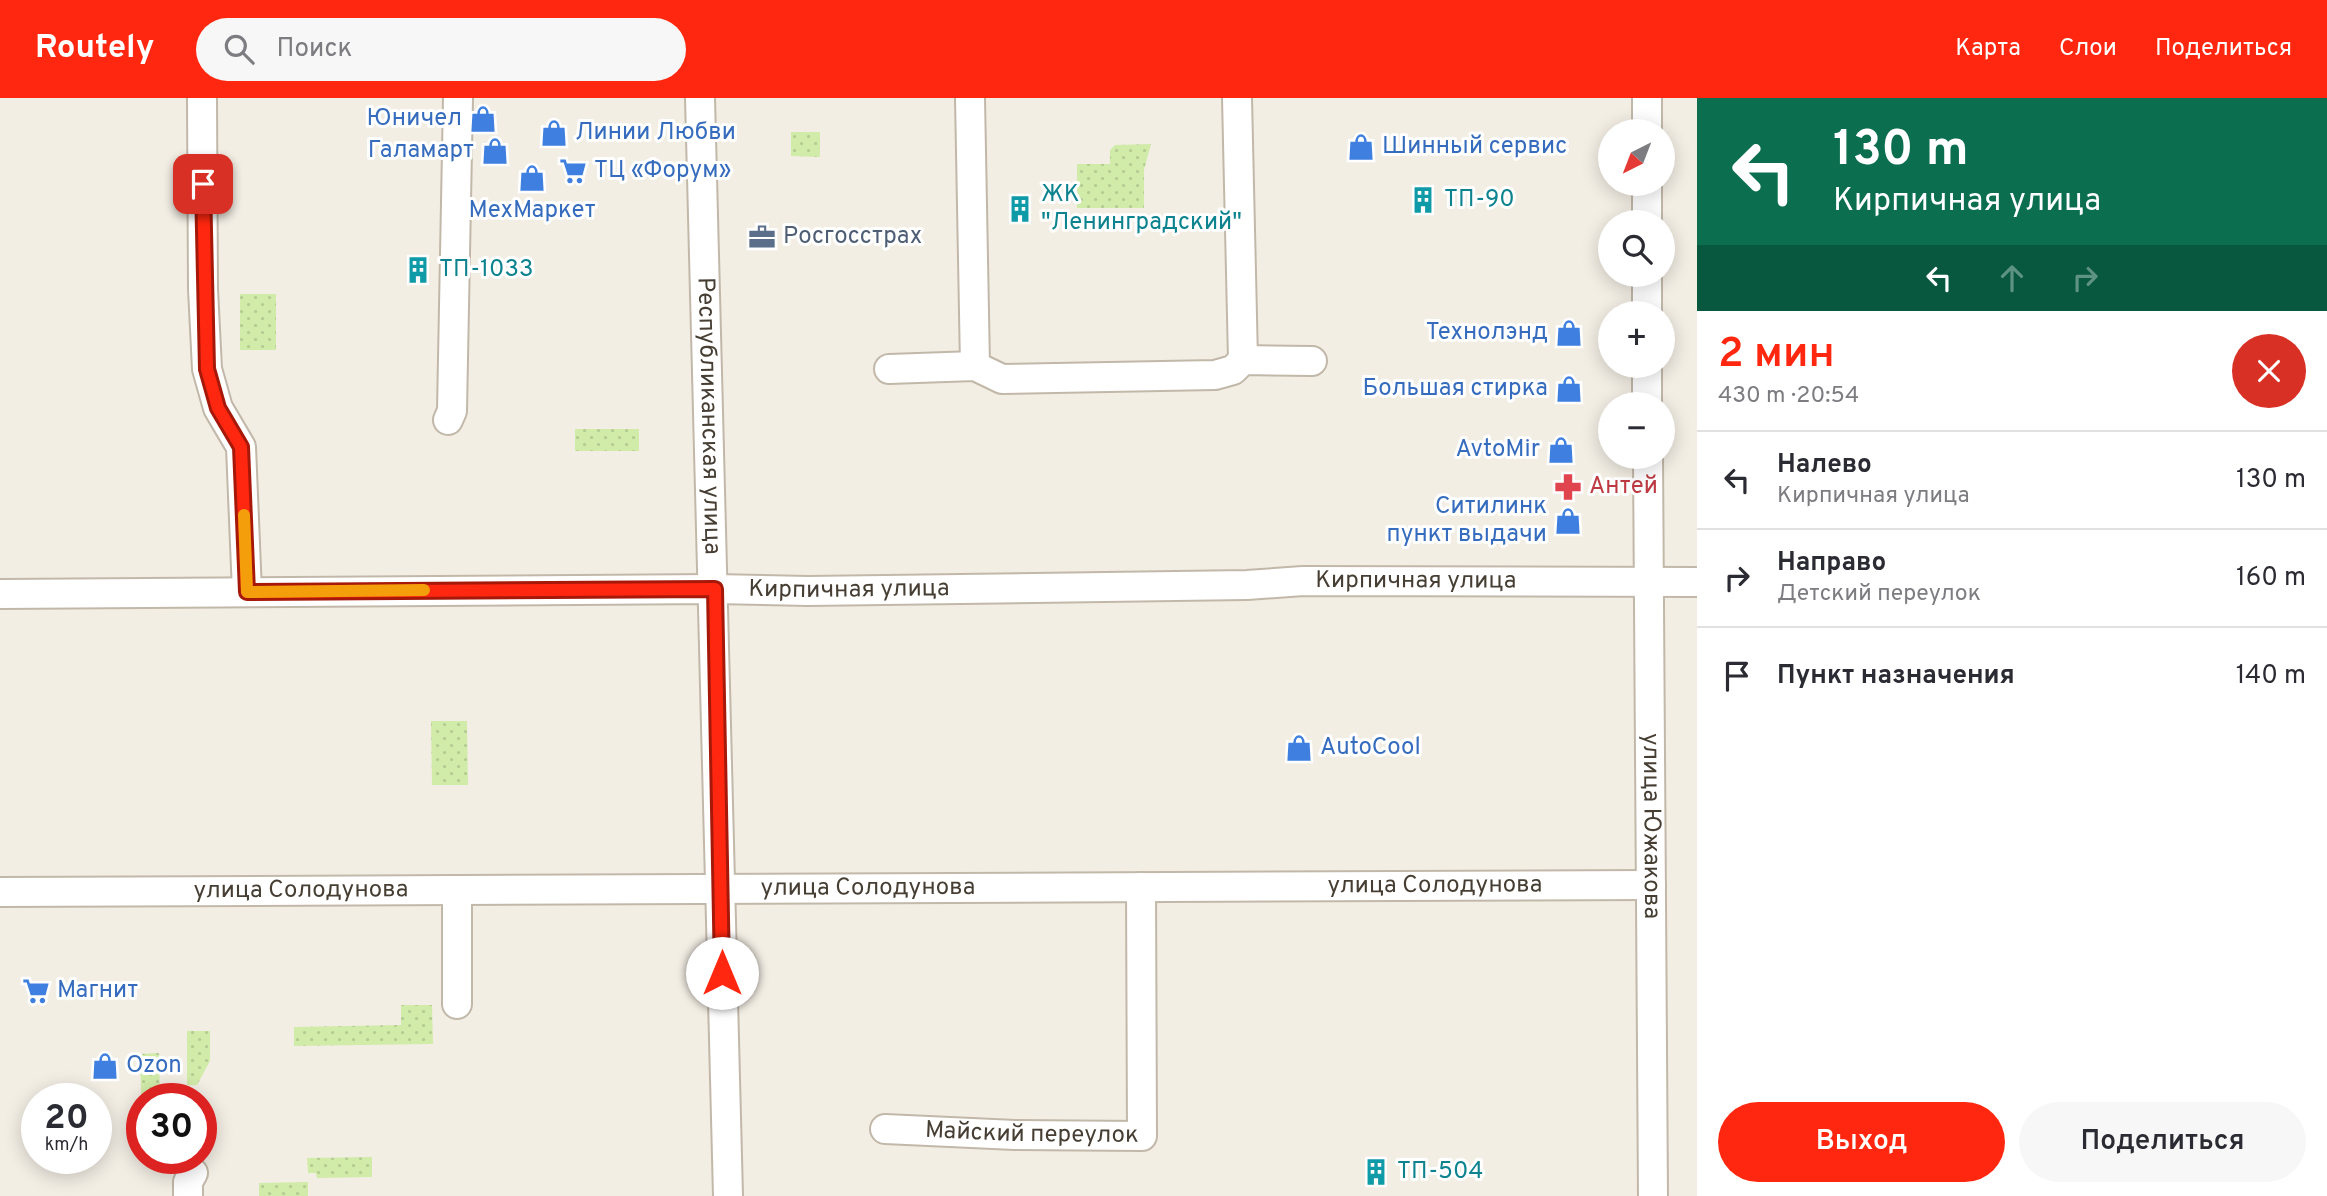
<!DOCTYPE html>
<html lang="ru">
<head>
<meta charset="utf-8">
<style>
	body { margin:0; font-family:Overpass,sans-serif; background:#f7f7f7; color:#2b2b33; height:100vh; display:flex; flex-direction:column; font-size:26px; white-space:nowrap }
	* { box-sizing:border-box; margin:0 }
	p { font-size:23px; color:#7c7c81 }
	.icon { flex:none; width:38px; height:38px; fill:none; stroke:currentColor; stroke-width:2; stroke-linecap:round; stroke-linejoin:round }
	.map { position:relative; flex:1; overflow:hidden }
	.drawer { display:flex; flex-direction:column; background:#fff; width:630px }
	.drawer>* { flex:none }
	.top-card { background:#0b6e4f; color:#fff; overflow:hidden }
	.needle { width:46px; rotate:222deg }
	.tools { position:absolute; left:1598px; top:21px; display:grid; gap:14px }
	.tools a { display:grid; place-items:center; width:77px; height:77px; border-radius:50%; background:#fff; box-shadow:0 4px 18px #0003; font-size:35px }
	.speed { position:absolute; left:21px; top:985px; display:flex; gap:14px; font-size:35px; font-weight:700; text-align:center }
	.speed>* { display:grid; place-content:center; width:91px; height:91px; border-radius:50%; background:#fff; box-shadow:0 4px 18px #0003; line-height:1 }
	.speed small { font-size:18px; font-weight:400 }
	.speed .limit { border:10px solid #d22; background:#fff; color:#111 }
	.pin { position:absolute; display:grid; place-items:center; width:60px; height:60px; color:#fff; margin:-30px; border-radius:14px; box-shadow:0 4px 10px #0006 }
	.me { position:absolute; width:77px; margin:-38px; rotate:0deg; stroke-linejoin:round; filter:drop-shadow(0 0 5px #0008) }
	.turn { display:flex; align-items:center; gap:24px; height:147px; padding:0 21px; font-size:32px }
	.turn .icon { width:91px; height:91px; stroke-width:2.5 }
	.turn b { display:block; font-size:49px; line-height:60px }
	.lanes { display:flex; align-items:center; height:66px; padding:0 21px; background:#0003; justify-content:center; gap:35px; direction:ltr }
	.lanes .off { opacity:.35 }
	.round { display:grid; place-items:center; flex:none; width:74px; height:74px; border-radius:37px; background:#f7f7f7 }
	.overview { display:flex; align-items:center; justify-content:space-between; height:119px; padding:0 21px }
	h1 { font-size:42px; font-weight:600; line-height:52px; color:#ff270f }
	.action { display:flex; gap:14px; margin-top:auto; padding:14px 21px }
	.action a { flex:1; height:80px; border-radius:42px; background:#ff270f; color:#fff; font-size:28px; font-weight:600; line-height:80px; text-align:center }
	.action a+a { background:#f7f7f7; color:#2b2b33 }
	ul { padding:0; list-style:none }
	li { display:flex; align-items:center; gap:21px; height:98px; padding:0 21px; border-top:2px solid #e1e1e2 }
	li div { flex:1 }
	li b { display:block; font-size:26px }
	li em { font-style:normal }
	header { display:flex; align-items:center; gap:42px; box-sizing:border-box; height:98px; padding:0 35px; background:#ff270f; color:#fff }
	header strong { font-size:33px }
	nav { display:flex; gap:38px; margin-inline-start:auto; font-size:24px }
	.search { width:490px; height:63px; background:#f7f7f7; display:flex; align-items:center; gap:18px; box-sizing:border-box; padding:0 24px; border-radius:38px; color:#7c7c81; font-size:26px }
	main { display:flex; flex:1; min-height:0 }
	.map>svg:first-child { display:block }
	.green { fill:url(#green-dots) }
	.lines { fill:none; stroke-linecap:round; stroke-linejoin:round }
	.minor-casing { stroke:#c2b8a9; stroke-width:32 }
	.minor { stroke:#fff; stroke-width:28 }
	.route-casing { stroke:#a6190a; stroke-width:18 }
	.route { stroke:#ff270f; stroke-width:12 }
	.slow { stroke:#f59e0b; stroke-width:12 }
	.labels { text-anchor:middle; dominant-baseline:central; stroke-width:6; stroke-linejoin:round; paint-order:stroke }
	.shop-label { font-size:24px; fill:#366cbe; stroke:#fff; text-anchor:end }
	.culture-label { font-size:24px; fill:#0d838f; stroke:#fff; text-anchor:start }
	.service-label { font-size:24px; fill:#4e5e75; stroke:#fff; text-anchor:start }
	.street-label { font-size:24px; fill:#463e33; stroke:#fff }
	.health-label { font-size:24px; fill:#be3a42; stroke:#fff; text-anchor:start }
</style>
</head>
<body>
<header>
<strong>Routely</strong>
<div class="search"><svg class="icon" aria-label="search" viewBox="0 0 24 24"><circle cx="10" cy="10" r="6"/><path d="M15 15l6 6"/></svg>Поиск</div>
<nav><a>Карта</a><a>Слои</a><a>Поделиться</a></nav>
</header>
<main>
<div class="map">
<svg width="1697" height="1098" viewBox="0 0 1697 1098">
	<defs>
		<pattern id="green-dots" width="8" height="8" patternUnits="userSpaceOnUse" patternTransform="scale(1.75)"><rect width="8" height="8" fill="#d1eba9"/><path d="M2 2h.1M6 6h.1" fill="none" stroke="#b5cb92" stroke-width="1.8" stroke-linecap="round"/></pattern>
	</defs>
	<rect width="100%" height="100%" fill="#f3eee4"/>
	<path class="green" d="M791 34H820V59L791 58Z
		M1151 46 1144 72V110H1077V66H1110V52L1115 47Z
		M240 196H276V252H240Z
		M575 331H639V353H575Z
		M431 623H467L468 687H432Z
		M401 907H432L433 946 294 948V929L401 927Z
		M187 933H210V963L197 987H187Z
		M159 955 160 1001H142V1027L140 956Z
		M372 1059V1079L317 1080 316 1075H308L307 1060Z
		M308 1084V1098H259V1085Z"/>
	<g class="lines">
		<defs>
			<g id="minor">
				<path d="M202 0 203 191 207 271 218 310 241 349 247 494"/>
				<path id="s1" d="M700 0 728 1098"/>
				<path d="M970 0 975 268"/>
				<path d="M1237 0 1243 262"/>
				<path d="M1647 0V33"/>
				<path d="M1647 124V86"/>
				<path d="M1647 177V215"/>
				<path d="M1647 268V306"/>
				<path d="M889 271 975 268 1002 281 1215 277 1233 272 1243 262 1312 263"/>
				<path d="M448 322 452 313 458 0"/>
				<path id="s2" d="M1648 359 1653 1098"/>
				<path id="s3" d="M0 496 714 491 808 493 1247 487 1303 483 1697 484"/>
				<path d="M457 792V906"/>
				<path id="s4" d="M0 794 1651 787"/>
				<path id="s5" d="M885 1031 1015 1037 1142 1038 1141 789"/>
				<path d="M188 1098V1084L193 1075"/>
			</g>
		</defs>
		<use href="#minor" class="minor-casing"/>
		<use href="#minor" class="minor"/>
	</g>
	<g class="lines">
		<defs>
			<path id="route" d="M203 86 207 271 218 310 241 349 247 494 715 491 722 875"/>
		</defs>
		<use href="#route" class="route-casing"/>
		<use href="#route" class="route"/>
		<path class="slow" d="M244 417 247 494 424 492"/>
	</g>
	<defs>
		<symbol id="shop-bare" viewBox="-9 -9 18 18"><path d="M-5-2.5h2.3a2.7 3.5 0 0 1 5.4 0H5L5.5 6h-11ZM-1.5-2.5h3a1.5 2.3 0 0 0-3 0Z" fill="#3f7fe0" stroke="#fff" stroke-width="2.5" paint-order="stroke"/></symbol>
		<symbol id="supermarket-bare" viewBox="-9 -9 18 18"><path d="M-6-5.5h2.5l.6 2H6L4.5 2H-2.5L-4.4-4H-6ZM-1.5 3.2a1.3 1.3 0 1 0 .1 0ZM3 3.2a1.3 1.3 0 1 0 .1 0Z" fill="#3f7fe0" stroke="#fff" stroke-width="2.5" paint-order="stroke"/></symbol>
		<symbol id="building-bare" viewBox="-9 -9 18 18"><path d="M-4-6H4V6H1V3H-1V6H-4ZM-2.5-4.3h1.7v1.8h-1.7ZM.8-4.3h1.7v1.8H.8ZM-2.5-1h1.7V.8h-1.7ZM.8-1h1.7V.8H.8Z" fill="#0f9aa8" stroke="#fff" stroke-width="2.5" paint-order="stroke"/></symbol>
		<symbol id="office-bare" viewBox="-9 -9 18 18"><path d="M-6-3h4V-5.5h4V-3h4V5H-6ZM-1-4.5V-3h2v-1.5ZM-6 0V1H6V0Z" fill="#5c6f8a" stroke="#fff" stroke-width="2.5" paint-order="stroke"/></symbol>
		<symbol id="pharmacy-bare" viewBox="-9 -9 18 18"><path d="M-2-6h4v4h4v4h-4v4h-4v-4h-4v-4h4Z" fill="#e0444e" stroke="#fff" stroke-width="2.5" paint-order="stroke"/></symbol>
	</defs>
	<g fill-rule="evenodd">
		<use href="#shop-bare" x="464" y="2" width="38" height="38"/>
		<use href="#shop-bare" x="535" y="16" width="38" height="38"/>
		<use href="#shop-bare" x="1342" y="30" width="38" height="38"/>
		<use href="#shop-bare" x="476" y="34" width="38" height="38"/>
		<use href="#supermarket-bare" x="554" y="54" width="38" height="38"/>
		<use href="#shop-bare" x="513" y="61" width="38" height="38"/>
		<use href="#building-bare" x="1404" y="83" width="38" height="38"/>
		<use href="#building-bare" x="1001" y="92" width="38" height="38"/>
		<use href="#office-bare" x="743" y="120" width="38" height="38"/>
		<use href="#building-bare" x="399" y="153" width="38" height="38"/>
		<use href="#shop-bare" x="1550" y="216" width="38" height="38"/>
		<use href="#shop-bare" x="1550" y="272" width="38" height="38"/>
		<use href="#shop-bare" x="1542" y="333" width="38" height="38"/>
		<use href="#pharmacy-bare" x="1549" y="370" width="38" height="38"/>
		<use href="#shop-bare" x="1549" y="404" width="38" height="38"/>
		<use href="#shop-bare" x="1280" y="631" width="38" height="38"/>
		<use href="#supermarket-bare" x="17" y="874" width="38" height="38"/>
		<use href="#shop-bare" x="86" y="949" width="38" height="38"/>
		<use href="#building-bare" x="1357" y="1055" width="38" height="38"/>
	</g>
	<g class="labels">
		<g class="shop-label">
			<text x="462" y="21">Юничел</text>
			<text x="575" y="35" text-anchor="start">Линии Любви</text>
			<text x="1382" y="49" text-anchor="start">Шинный сервис</text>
			<text x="474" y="53">Галамарт</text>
			<text x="594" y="73" text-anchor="start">ТЦ «Форум»</text>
			<text x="532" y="113" text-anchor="middle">МехМаркет</text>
			<text x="1548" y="235">Технолэнд</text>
			<text x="1548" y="291">Большая стирка</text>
			<text x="1540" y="352">AvtoMir</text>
			<text x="1547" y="409">Ситилинк<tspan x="1547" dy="28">пункт выдачи</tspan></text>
			<text x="1320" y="650" text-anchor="start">AutoCool</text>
			<text x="57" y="893" text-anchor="start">Магнит</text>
			<text x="126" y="968" text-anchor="start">Ozon</text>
		</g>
		<g class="culture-label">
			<text x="1041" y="97">ЖК<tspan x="1041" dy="28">"Ленинградский"</tspan></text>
			<text x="1444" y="102">ТП-90</text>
			<text x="439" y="172">ТП-1033</text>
			<text x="1397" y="1074">ТП-504</text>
		</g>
		<g class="service-label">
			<text x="783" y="139">Росгосстрах</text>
		</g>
		<g class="street-label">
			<text stroke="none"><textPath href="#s1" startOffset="318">Республиканская улица</textPath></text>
			<text stroke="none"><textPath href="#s3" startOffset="1416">Кирпичная улица</textPath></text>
			<text stroke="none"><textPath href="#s3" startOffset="849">Кирпичная улица</textPath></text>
			<text stroke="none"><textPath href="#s2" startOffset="369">улица Южакова</textPath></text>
			<text stroke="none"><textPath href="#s4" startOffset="1435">улица Солодунова</textPath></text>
			<text stroke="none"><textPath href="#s4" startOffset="868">улица Солодунова</textPath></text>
			<text stroke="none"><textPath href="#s4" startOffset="301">улица Солодунова</textPath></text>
			<text stroke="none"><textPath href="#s5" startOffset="147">Майский переулок</textPath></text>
		</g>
		<g class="health-label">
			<text x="1589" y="389">Антей</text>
		</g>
	</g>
</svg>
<div class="tools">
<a><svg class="needle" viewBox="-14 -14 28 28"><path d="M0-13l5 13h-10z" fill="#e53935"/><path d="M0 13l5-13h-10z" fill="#7c7c81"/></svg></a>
<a><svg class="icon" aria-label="search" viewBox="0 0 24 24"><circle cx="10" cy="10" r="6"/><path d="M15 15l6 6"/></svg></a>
<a>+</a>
<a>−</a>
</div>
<div class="speed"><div>20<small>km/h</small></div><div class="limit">30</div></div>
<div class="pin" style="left:203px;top:86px;background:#d93025"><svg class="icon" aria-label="arrive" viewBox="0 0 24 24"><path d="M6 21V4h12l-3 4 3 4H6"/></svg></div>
<svg class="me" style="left:722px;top:875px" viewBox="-20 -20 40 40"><circle r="19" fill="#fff"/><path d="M0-13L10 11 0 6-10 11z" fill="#ff270f"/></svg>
</div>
<section class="drawer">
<div class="top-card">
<div class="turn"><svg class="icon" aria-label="left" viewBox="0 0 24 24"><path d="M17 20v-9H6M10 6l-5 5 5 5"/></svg><div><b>130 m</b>Кирпичная улица</div></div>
<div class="lanes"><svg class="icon" aria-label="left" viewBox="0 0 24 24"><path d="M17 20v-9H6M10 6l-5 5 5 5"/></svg><svg class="icon off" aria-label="ahead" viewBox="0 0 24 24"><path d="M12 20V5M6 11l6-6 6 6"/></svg><svg class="icon off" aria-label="right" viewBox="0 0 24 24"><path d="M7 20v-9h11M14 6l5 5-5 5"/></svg></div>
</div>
<div class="overview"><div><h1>2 мин</h1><p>430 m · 20:54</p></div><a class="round" style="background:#d93025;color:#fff"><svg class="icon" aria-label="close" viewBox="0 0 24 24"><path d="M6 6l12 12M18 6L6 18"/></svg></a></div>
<ul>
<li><svg class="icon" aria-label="left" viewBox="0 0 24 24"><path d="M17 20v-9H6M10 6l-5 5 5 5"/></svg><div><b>Налево</b><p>Кирпичная улица</p></div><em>130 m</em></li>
<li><svg class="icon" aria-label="right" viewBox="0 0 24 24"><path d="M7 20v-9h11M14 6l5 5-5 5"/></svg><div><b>Направо</b><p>Детский переулок</p></div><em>160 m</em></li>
<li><svg class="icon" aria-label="arrive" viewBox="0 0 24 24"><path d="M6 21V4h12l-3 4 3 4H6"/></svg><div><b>Пункт назначения</b></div><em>140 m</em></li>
</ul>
<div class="action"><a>Выход</a><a>Поделиться</a></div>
</section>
</main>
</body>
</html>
